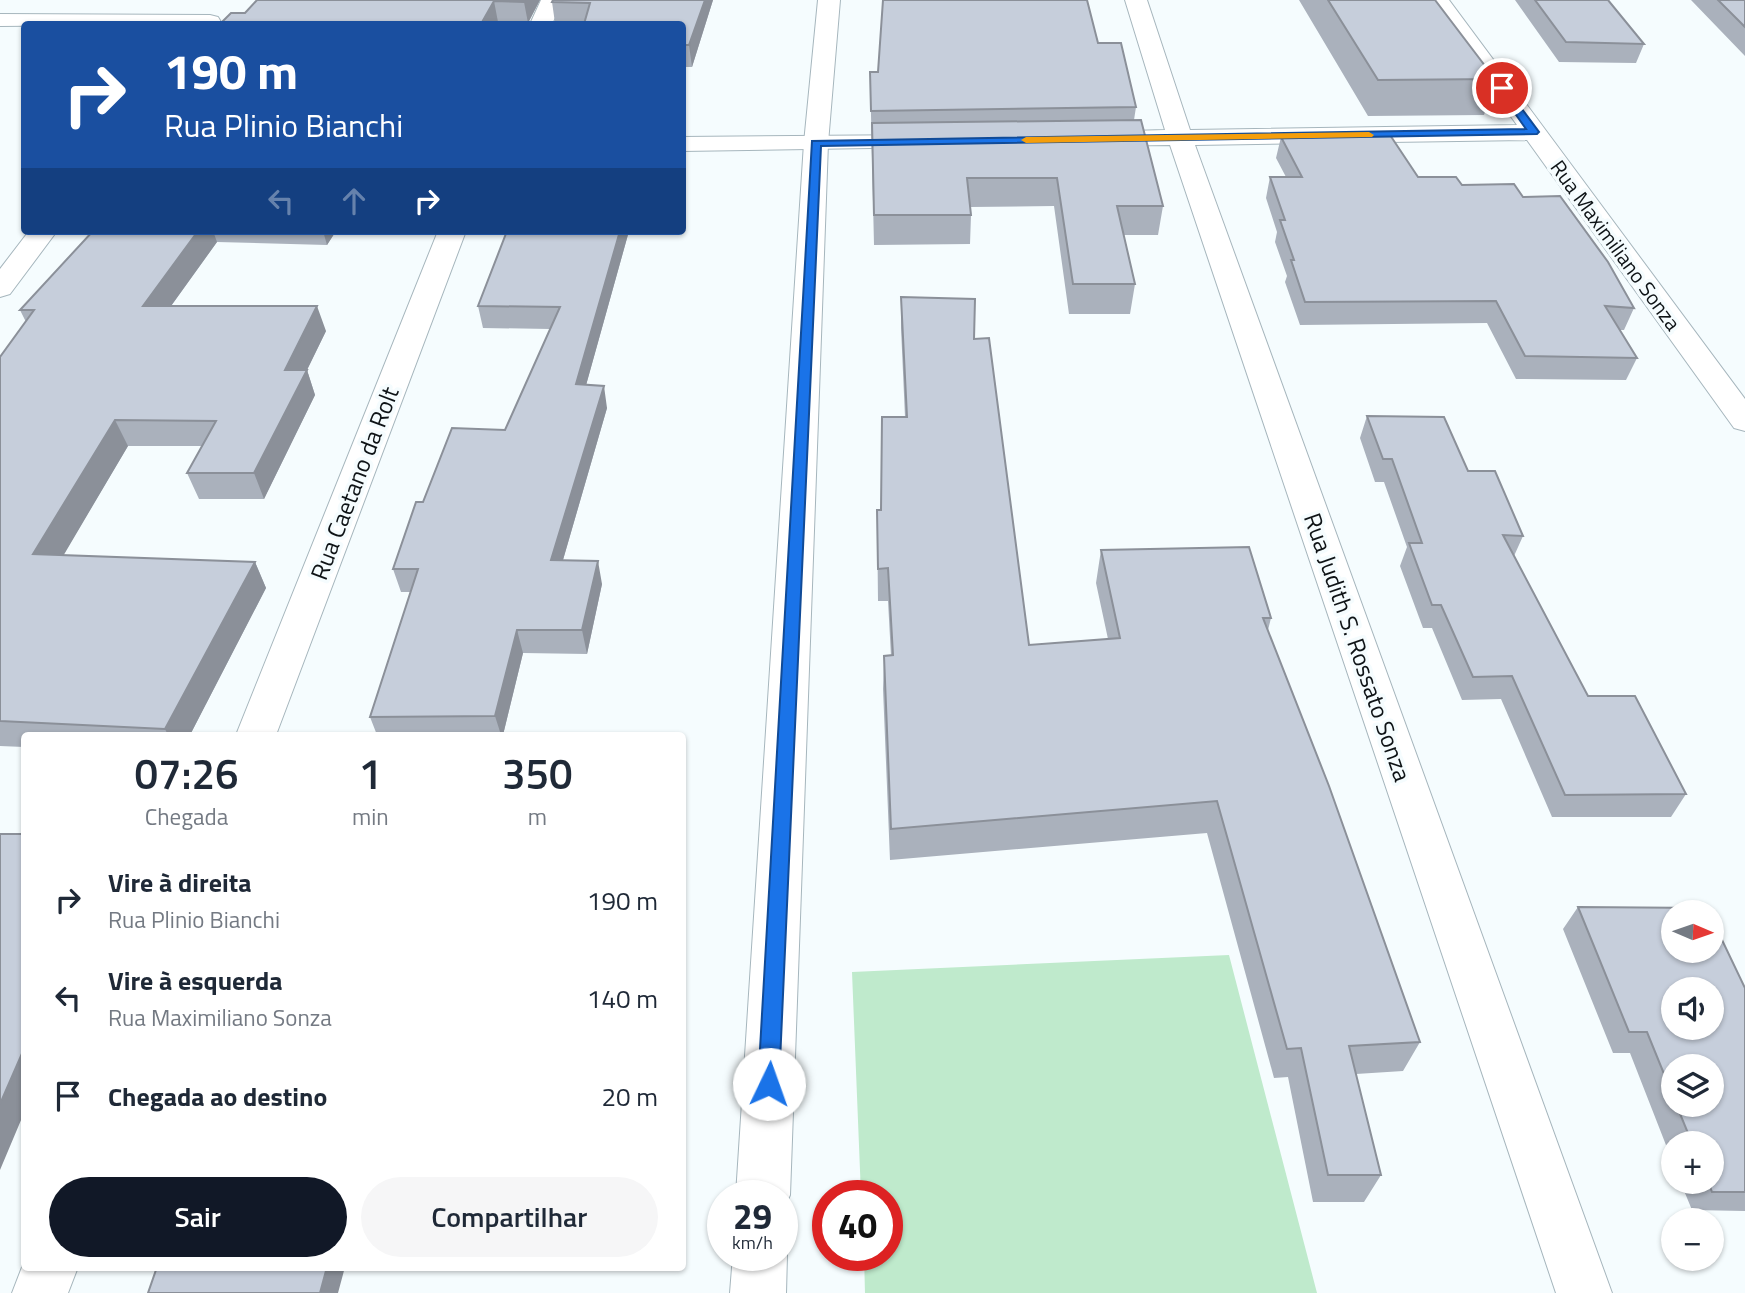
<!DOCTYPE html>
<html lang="pt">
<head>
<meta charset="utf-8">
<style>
	body { margin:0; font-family:"Titillium Web",sans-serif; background:#f6f6f7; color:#1f2937; height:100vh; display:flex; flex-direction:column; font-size:26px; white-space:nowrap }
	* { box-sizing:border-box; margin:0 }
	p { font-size:23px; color:#747a83 }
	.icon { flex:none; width:38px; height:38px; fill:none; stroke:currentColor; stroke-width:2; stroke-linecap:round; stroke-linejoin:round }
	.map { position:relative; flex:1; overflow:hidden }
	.panel { position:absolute; left:21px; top:732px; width:665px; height:539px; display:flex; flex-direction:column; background:#fff; border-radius:7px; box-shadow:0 2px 5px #0004 }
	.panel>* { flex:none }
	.guide { position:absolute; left:21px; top:21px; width:665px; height:214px; border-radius:7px; box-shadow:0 2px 5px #0004; background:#1a4fa0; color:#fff; overflow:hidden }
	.needle { width:46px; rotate:92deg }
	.tools { position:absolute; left:1661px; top:900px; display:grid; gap:14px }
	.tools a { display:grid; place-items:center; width:63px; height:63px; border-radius:50%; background:#fff; box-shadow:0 2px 5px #0004; font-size:35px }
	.speed { position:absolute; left:707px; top:1180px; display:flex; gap:14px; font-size:35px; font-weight:700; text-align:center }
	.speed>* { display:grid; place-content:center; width:91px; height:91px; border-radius:50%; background:#fff; box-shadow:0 2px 5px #0004; line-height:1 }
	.speed small { font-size:18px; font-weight:400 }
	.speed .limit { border:10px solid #d22; background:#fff; color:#111 }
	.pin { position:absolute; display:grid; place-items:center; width:60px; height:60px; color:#fff; margin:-30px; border:4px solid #fff; border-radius:50%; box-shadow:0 2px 7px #0007 }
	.me { position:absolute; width:77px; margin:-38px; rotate:3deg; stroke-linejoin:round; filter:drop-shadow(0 0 5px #0008) }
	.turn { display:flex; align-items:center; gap:24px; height:147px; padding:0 28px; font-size:32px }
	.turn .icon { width:91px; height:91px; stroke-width:2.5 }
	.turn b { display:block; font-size:49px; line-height:60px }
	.lanes { display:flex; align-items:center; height:66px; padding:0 28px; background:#0003; justify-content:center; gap:35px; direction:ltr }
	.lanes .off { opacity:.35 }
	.eta { display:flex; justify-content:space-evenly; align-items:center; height:119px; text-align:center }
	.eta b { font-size:42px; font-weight:600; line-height:49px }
	.primary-button { display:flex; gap:14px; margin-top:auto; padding:14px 28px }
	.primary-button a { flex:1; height:80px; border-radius:42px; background:#111827; color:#fff; font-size:28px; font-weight:600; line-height:80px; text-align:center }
	.primary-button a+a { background:#f6f6f7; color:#1f2937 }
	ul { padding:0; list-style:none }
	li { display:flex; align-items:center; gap:21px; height:98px; padding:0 28px }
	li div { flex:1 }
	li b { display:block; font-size:26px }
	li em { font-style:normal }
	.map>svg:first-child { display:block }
	.green { fill:#bfeacc }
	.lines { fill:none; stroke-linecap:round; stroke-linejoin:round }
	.street-casing { stroke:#a6b6bd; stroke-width:2 }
	.secondary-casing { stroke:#a6b6bd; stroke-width:2 }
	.street { fill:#fff; fill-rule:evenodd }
	.secondary { fill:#fff; fill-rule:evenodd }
	.wall { fill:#aab1bc; fill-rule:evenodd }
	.shaded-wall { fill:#8b9099 }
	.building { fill:#c6cedb; stroke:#8b9099; stroke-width:2; fill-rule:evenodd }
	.route { fill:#1a73e8; stroke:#114b97; stroke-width:2 }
	.slow { fill:#f59e0b }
	.labels { text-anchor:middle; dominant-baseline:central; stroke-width:7; stroke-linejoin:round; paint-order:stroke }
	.far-street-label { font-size:21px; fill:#0e1316; stroke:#f5fcfe }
	.street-label { font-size:24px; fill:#0e1316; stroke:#f5fcfe }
</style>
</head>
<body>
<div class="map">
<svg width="1745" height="1293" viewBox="0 0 1745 1293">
	<rect width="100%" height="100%" fill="#f5fcfe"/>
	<path class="green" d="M1229 955 1317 1293H865L864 1255H887V1195H861L852 972Z"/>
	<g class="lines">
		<defs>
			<path id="street" d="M541 0H563L552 24H530Z
				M1125 0H1147L1190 130 1517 125 1427 0H1449L1745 399V431L1734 428 1527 140 1195 145 1612 1293H1556L1170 145 1095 146 1086 144 1083 139 1086 134 1095 132 1165 130Z
				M0 14 210 15 218 17 221 22 219 24 0 26Z
				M923 135 932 137 935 142 932 147 682 151V137Z
				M29 231H57L10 294 0 297V269Z
				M438 231H466L276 735H236Z
				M24 1262V1267H78L68 1293H12Z"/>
			<path id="secondary" d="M818 0H840L828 143 790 1195 782 1213V1195H736L804 143Z
				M782 1242 787 1255 786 1293H730L733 1255H782Z"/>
		</defs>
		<use href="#street" class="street-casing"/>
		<use href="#secondary" class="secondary-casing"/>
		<use href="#street" class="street"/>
		<use href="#secondary" class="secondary"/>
	</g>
	<path class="wall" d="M257 0H540L528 23 222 22 245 13Z
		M713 0 692 67H682V24L555 23 552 2Z
		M1299 0H1435L1495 79 1484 115 1368 116Z
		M1515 0H1608L1644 44 1636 63 1559 62Z
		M1691 0H1745V56Z
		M1098 43 1136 107 1134 120 1163 206 1158 235H1124L1135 284 1130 314H1069L1054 206 970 207 971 215 970 244 874 245 870 72H878Z
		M1281 137 1418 177 1523 197 1634 308 1624 330H1620L1637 358 1626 380 1516 379 1487 323 1300 325 1285 282 1287 276 1275 242 1277 232 1266 198 1270 177H1286L1276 158Z
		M93 231H336L327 245 217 242 171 306 326 331 307 370 315 395 264 499H199L187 473 202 446H128L63 555 255 562 266 588 190 735H24V747L0 746V357L26 322 20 310Z
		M629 231 586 385 607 408 563 560 602 584 587 654 523 653 503 735H377L370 717 411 592H401L393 569 423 502 505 430 550 329 483 328 478 306Z
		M901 297 974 339 1029 645 1108 639 1096 583 1101 550 1271 618 1268 630 1420 1042 1403 1071 1356 1074 1381 1175 1364 1202H1313L1288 1077 1274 1078 1207 833 890 860 883 689 884 656H891L888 601H878L877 510H881L905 417 901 328Z
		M1367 416 1468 471 1523 536 1514 556 1588 696 1686 794 1671 817H1552L1501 699 1462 700 1432 628H1423L1400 566 1407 547 1384 482H1375L1360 438Z
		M1578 907 1745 988V1211L1692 1210 1680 1181H1712V1143H1673V1163L1630 1053H1613L1563 929ZM1673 1066 1712 1104H1673Z"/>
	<path class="shaded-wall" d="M525 0H540L528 23 524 2Z
		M705 0H713L692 67 689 45Z
		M494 1 498 22 497 24H481Z
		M198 231H213L217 242 153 331 143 306Z
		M323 231H336L327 245Z
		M620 231H629L580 407 576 384Z
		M317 306 326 331 307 370 315 395 264 499 254 473 285 370Z
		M604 386 607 408 556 584 551 560Z
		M115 420 128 446 49 580 33 554Z
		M598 561 602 584 587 654 582 630Z
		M255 562 266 588 190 735H168L165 729Z
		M517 630 523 653 503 735H501L495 716Z
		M24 1049V1113L0 1170V1104Z
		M327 1267H345L338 1293H320Z"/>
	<path class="building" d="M257 0H525L524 2 494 1 481 24H212L214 22H222L231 13H245Z
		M553 0H705L689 45H682V24H584L590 3 552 2Z
		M883 0H1087L1098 43H1121L1136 107 871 111 870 72H878Z
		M1328 0H1435L1495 79 1378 80Z
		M1535 0H1608L1644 44 1566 42Z
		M1718 0H1745V27Z
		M1141 120 1163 206H1117L1135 284H1073L1057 178H967L971 215H874L872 123Z
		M1390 135 1418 177H1456L1462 185 1514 184 1523 197 1560 196 1608 262 1634 308 1605 306 1637 358 1525 356 1496 301 1305 302 1291 260H1294L1280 220H1285L1270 177H1302L1281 137Z
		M93 231H198L143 306H317L285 370H307L254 473H187L216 421 115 420 33 554 255 562 165 729 0 721V357L34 310H20Z
		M507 231H620L576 384 604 386 551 560 598 561 582 630H517L495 716 370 717 418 569H393L416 502H423L452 428 505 430 560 307 478 306Z
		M901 297 975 299 974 339 989 338 1029 645 1120 638 1101 550 1249 547 1271 618H1263L1329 786 1420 1042 1349 1046 1381 1175H1328L1301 1048 1287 1049 1217 801 891 829 884 656 893 655 888 568 878 569 877 510H881L882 417H907Z
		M1367 416 1444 417 1468 471H1495L1523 536 1503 535 1588 696H1635L1686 794 1565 795 1512 676 1473 677 1441 605H1432L1409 543H1422L1392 459H1383Z
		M0 834H24V1049L0 1104Z
		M1578 907 1706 908 1708 912H1673V950H1712V919L1745 988V1192H1712L1708 1181H1712V1143H1692L1676 1104H1712V1066H1673V1096L1647 1032H1629ZM1673 989H1712V1027H1673Z
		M157 1267H327L320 1293H148Z"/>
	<path class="route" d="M1498 86H1505L1539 132 1537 134 821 146 779 1084 776 1091 769 1094 761 1091 758 1084 812 141 1526 129 1497 88Z"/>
	<path class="slow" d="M1369 132 1374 135 1372 137 1026 143 1021 140 1026 137Z"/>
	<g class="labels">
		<g class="far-street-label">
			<text transform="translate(1616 245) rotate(54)">Rua Maximiliano Sonza</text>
		</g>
		<g class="street-label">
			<text transform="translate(354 483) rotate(-69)">Rua Caetano da Rolt</text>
			<text transform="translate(1358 647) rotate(71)">Rua Judith S. Rossato Sonza</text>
		</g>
	</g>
</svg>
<div class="tools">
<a><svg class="needle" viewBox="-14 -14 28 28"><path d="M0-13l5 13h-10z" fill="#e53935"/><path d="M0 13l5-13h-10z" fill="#747a83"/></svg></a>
<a><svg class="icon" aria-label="sound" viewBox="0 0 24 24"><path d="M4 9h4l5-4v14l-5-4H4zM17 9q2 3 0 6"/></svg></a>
<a><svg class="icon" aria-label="layers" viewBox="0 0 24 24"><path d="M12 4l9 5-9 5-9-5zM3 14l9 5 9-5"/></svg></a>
<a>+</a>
<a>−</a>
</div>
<div class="speed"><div>29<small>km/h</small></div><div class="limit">40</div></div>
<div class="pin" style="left:1502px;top:88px;background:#d93025"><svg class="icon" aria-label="arrive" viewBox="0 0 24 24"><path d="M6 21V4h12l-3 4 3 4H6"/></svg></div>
<svg class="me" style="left:769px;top:1084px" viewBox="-20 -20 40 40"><circle r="19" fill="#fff"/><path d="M0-13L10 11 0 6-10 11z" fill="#1a73e8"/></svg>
<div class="guide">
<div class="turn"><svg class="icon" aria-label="right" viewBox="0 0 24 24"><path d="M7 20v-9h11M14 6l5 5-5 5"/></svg><div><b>190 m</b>Rua Plinio Bianchi</div></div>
<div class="lanes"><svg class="icon off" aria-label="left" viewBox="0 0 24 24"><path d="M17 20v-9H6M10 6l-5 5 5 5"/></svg><svg class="icon off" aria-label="ahead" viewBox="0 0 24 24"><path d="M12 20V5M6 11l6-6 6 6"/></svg><svg class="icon" aria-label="right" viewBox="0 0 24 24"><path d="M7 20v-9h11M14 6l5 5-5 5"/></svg></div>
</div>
<section class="panel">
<div class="eta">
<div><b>07:26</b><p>Chegada</p></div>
<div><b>1</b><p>min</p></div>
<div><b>350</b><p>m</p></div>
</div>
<ul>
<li><svg class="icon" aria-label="right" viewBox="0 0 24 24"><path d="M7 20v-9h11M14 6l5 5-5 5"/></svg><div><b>Vire à direita</b><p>Rua Plinio Bianchi</p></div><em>190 m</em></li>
<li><svg class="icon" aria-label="left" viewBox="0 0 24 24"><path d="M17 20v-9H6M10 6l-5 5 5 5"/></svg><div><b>Vire à esquerda</b><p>Rua Maximiliano Sonza</p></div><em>140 m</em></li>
<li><svg class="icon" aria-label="arrive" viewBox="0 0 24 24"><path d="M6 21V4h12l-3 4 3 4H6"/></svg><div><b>Chegada ao destino</b></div><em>20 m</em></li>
</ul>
<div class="primary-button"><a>Sair</a><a>Compartilhar</a></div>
</section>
</div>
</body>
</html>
